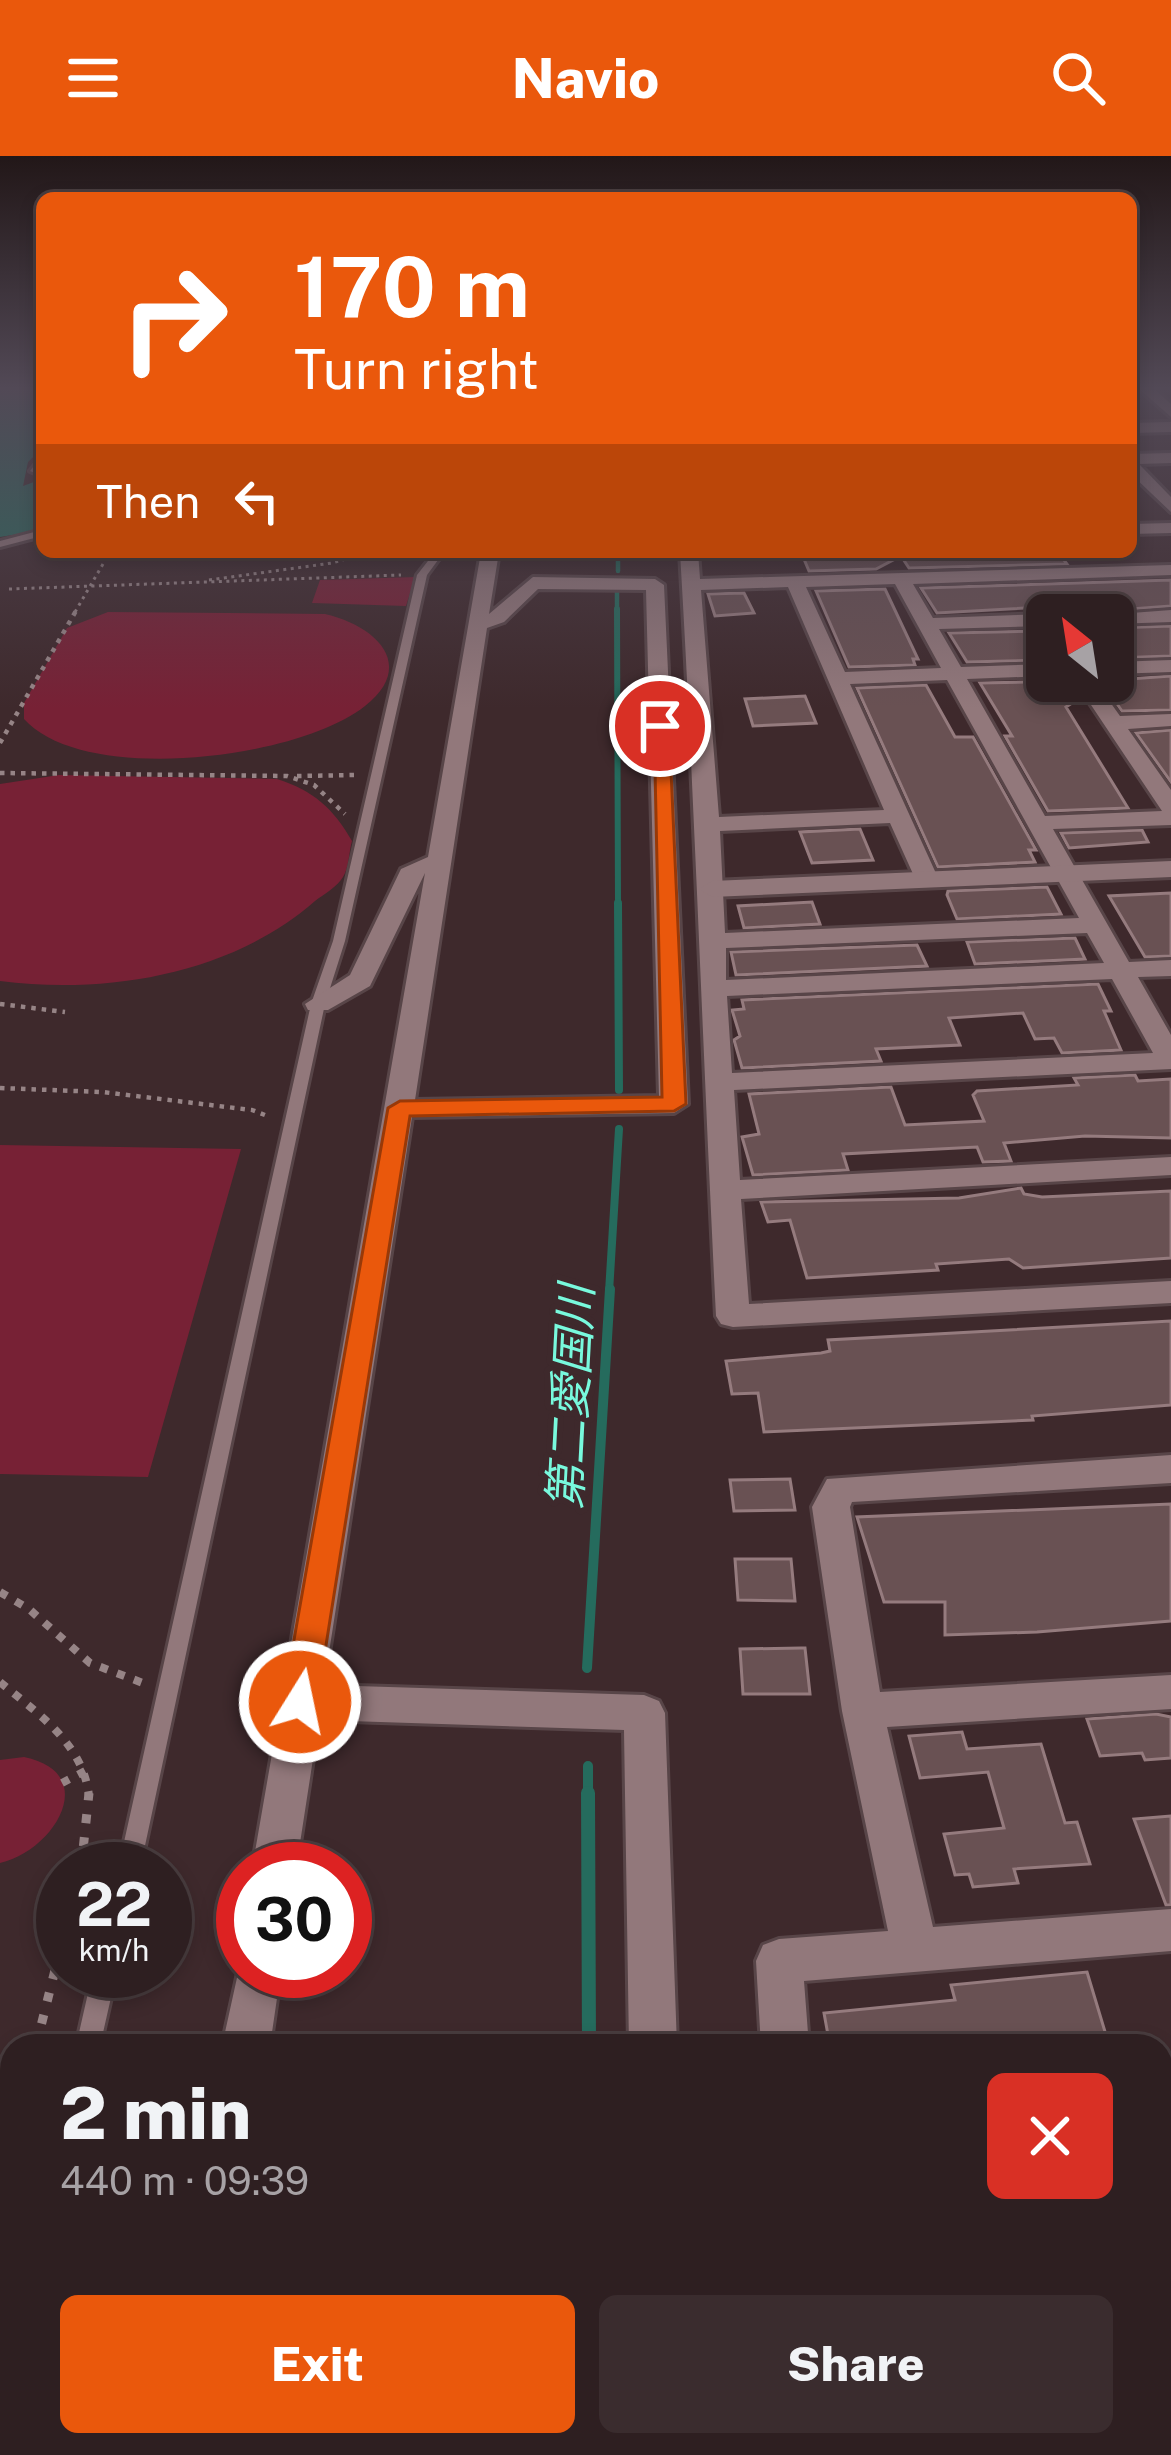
<!DOCTYPE html>
<html lang="en">
<head>
<meta charset="utf-8">
<style>
	body { margin:0; font-family:"Public Sans","Noto Sans JP",sans-serif; background:#3a2c2e; color:#f1f3f6; height:100vh; display:flex; flex-direction:column; font-size:45px; white-space:nowrap }
	* { box-sizing:border-box; margin:0 }
	p { font-size:39px; color:#a7a2a5 }
	.icon { flex:none; width:66px; height:66px; fill:none; stroke:currentColor; stroke-width:2; stroke-linecap:round; stroke-linejoin:round }
	.map { position:relative; flex:1; overflow:hidden }
	.details { position:absolute; left:0px; top:1878px; width:1173px; height:423px; display:flex; flex-direction:column; background:#2e1f21; border-radius:36px 36px 0 0; box-shadow:0 6px 18px #0003,0 0 0 3px #493d3f }
	.details>* { flex:none }
	.guide { position:absolute; left:36px; top:36px; width:1101px; height:366px; border-radius:18px; box-shadow:0 6px 18px #0003,0 0 0 3px #493d3f; background:#ea580c; color:#fff; overflow:hidden }
	.needle { width:78px; rotate:330deg }
	.controls { position:absolute; left:1026px; top:438px; display:grid; gap:24px }
	.controls a { display:grid; place-items:center; width:108px; height:108px; border-radius:18px; background:#2e1f21; box-shadow:0 6px 18px #0003,0 0 0 3px #493d3f; font-size:60px }
	.speed { position:absolute; left:36px; top:1686px; display:flex; gap:24px; font-size:60px; font-weight:700; text-align:center }
	.speed>* { display:grid; place-content:center; width:156px; height:156px; border-radius:50%; background:#2e1f21; box-shadow:0 6px 18px #0003,0 0 0 3px #493d3f; line-height:1 }
	.speed small { font-size:30px; font-weight:400 }
	.speed .limit { border:18px solid #d22; background:#fff; color:#111 }
	.pin { position:absolute; display:grid; place-items:center; width:102px; height:102px; color:#fff; margin:-51px; border:6px solid #fff; border-radius:50%; box-shadow:0 3px 12px #0007 }
	.me { position:absolute; width:132px; margin:-66px; rotate:10deg; stroke-linejoin:round; filter:drop-shadow(0 0 9px #0008) }
	.turn { display:flex; align-items:center; gap:42px; height:252px; padding:0 60px; font-size:54px }
	.turn .icon { width:156px; height:156px; stroke-width:2.5 }
	.turn b { display:block; font-size:84px; line-height:102px }
	.then { display:flex; align-items:center; height:114px; padding:0 60px; background:#0003; gap:24px; font-size:45px }
	.round { display:grid; place-items:center; flex:none; width:126px; height:126px; border-radius:18px; background:#3a2c2e }
	.overview { display:flex; align-items:center; justify-content:space-between; height:204px; padding:0 60px }
	h1 { font-size:72px; font-weight:800; line-height:90px }
	.action { display:flex; gap:24px; margin-top:auto; padding:24px 60px }
	.action a { flex:1; height:138px; border-radius:18px; background:#ea580c; color:#fff; font-size:48px; font-weight:800; line-height:138px; text-align:center }
	.action a+a { background:#3a2c2e; color:#f1f3f6 }
	header { display:flex; justify-content:space-between; align-items:center; height:156px; padding:0 60px; background:#ea580c; color:#fff; font-size:54px; font-weight:800 }
	.map>svg:first-child { display:block }
	.green { fill:#772135 }
	.water { fill:#256b5d }
	.lines { fill:none; stroke-linecap:round; stroke-linejoin:round }
	.stream-far4 { stroke:#256b5d; stroke-width:4.5 }
	.stream-far3 { stroke:#256b5d; stroke-width:6 }
	.stream-far2 { stroke:#256b5d; stroke-width:8 }
	.stream-far1 { stroke:#256b5d; stroke-width:10 }
	.stream { stroke:#256b5d; stroke-width:14 }
	.building { fill:#695153; stroke:#957b7e; stroke-width:3 }
	.service-casing { stroke:#584548; stroke-width:6 }
	.minor-casing { stroke:#584548; stroke-width:6 }
	.tertiary-casing { stroke:#584548; stroke-width:6 }
	.path-far3 { stroke:#968486; stroke-width:3; stroke-dasharray:3 4.5; stroke-linecap:butt }
	.path-far2 { stroke:#968486; stroke-width:4.5; stroke-dasharray:4.5 6; stroke-linecap:butt }
	.path-far1 { stroke:#968486; stroke-width:8; stroke-dasharray:8 10; stroke-linecap:butt }
	.path { stroke:#968486; stroke-width:9; stroke-dasharray:9 14; stroke-linecap:butt }
	.service { fill:#92787b; fill-rule:evenodd }
	.minor { fill:#92787b; fill-rule:evenodd }
	.tertiary { fill:#92787b; fill-rule:evenodd }
	.route { fill:#ea580c; stroke:#983908; stroke-width:3 }
	.labels { text-anchor:middle; dominant-baseline:central; stroke-width:12; stroke-linejoin:round; paint-order:stroke }
	.water-label { font-size:45px; font-style:italic; fill:#78f9dd; stroke:#3e292c }
</style>
</head>
<body>
<header><svg class="icon" aria-label="menu" viewBox="0 0 24 24"><path d="M4 6h16M4 12h16M4 18h16"/></svg>Navio<svg class="icon" aria-label="search" viewBox="0 0 24 24"><circle cx="10" cy="10" r="6"/><path d="M15 15l6 6"/></svg></header>
<div class="map">
<svg width="1171" height="2299" viewBox="0 0 1171 2299">
	<rect width="100%" height="100%" fill="#3e292c"/>
	<path class="green" d="M415 421 406 450 312 447 320 424Z
		M108 456 325 458C374 469 418 508 365 550 299 603 84 630 24 563V547L67 472Z
		M59 619 277 623C314 635 333 652 352 685 349 695 349 712 343 721 338 730 323 739 315 745 232 818 107 839 0 825V628Z
		M0 989 241 993 148 1321 0 1318Z
		M24 1601C102 1617 54 1695 0 1707V1604Z"/>
	<path class="water" d="M0 230H42V292L28 306 23 330 42 323V366L31 376 0 381Z"/>
	<g class="lines">
		<path class="stream-far4" d="M618 396V415
			M617 434V456"/>
		<path class="stream-far3" d="M617 453 618 750"/>
		<path class="stream-far2" d="M618 747 619 934
			M609 1136 619 973"/>
		<path class="stream-far1" d="M587 1512 610 1133
			M588 1610V1640"/>
		<path class="stream" d="M588 1637 589 1890
			M591 2289V2299"/>
	</g>
	<path class="building" d="M801 396H950V401L1058 396 1067 408 909 412 901 400 876 413 809 415Z
		M1171 424V450L1104 455 1099 448 937 457 921 432Z
		M885 433 918 503H913L915 509 849 511 816 435Z
		M744 437 754 457 715 460 708 438Z
		M1171 470V500L1113 502V472Z
		M1043 475 1047 504 967 506 949 477Z
		M1171 520V554L1122 555 1101 525Z
		M1071 525 1081 541 1066 551 1128 652 1048 655 1005 580H1012L980 527Z
		M926 529 955 581H973L1036 694H1029L1035 706 938 711 857 532Z
		M805 540 816 567 753 570 745 543Z
		M1171 574V626L1136 577Z
		M860 673 873 704 812 707 800 676Z
		M1142 674 1148 686 1069 692 1061 677Z
		M1047 731 1061 758 957 763 947 739 948 735Z
		M1171 737V800L1145 801 1109 740Z
		M812 746 820 768 744 772 738 750Z
		M1075 782 1085 803 975 808 967 786Z
		M917 789 927 810 736 819 731 796Z
		M1098 828 1111 855H1104L1121 894 1062 897 1054 882 1035 883 1023 857 949 862 960 889 876 893 881 905 742 912 734 884 740 880 732 854 744 853 742 844Z
		M1135 919 1138 925 1171 923V982L1085 980 1004 987 1011 1005 983 1006 977 991 843 998 848 1014 753 1019 742 981 759 978 749 938 891 931 905 969 984 965 973 939 977 935 1078 929 1074 922Z
		M1021 1032 1024 1038 1042 1041 1171 1035V1102L1023 1112 1009 1103 936 1108 938 1114 807 1122 790 1064 768 1066 761 1046 959 1042Z
		M1171 1165V1249L1032 1260 1033 1264 764 1276 758 1237 732 1238 726 1205 821 1197 830 1195 828 1184Z
		M790 1323 795 1354 734 1355 730 1324Z
		M1171 1348V1465L1037 1476 945 1479V1446H884L857 1361Z
		M735 1403H791L795 1445 738 1444Z
		M801 1492H805L810 1538H743L740 1493Z
		M1156 1558 1171 1561V1602L1145 1604 1142 1597 1100 1600 1087 1563Z
		M962 1576 967 1593 1041 1588 1065 1667 1077 1666 1090 1708 1014 1713 1018 1727 973 1731 969 1718 955 1719 944 1678 1004 1672 988 1616 920 1622 909 1580Z
		M1171 1660V1749H1166L1134 1663Z
		M1087 1816 1106 1879 967 1890H830L824 1857 955 1844 951 1829Z"/>
	<g class="lines">
		<defs>
			<path id="service" d="M42 300 39 314 42 315V320L30 315Z
				M42 374V380L0 391V385Z
				M435 396H444L427 419 345 785 325 848 140 1713H118L311 848 333 785 417 419Z
				M93 1815H117L100 1890H76Z
				M12 2214V2286L10 2291 0 2295V2224L2 2218Z"/>
			<path id="minor" d="M1136 230H1151L1171 248V261Z
				M1171 266V276L1131 277V267Z
				M1171 297V307L1139 308 1171 341V356L1131 318V298Z
				M1171 367V377L1131 378V368Z
				M481 396H499L489 458 533 421 655 423 664 429 688 948 674 957 412 961 324 1529 644 1539 659 1545 665 1557 677 1890H629L624 1574 319 1564 296 1713H252L425 717 370 830 328 854H308L305 848 350 819 401 713 428 701ZM538 433 646 434 659 940 415 944 487 472 504 466Z
				M680 396H698L700 423 1171 409V419L913 428 933 462 1047 458 1050 459 1047 470 939 473 961 511 1047 508V520L967 523 1045 660 1162 655 1075 525H1095L1120 560 1171 558V570L1128 573 1171 634V669L1053 673 1129 806 1171 804V820L1138 821 1171 879V913L734 934 740 1024 1171 1001V1019L741 1043 749 1148 1171 1125V1147L733 1171 721 1168 716 1160C703 905 695 649 680 396ZM895 428 941 512 845 516 806 431ZM788 431 884 654 719 661 701 434ZM947 524 1079 762 725 777 720 675 890 667 918 729H936L939 724 850 528ZM1087 777 1104 807 726 824V792ZM1112 823 1153 897 732 917 727 840Z
				M1171 454V466L1113 468V459H1105Z
				M1171 504V516L1113 518V506Z
				M1171 1299V1327L852 1346 850 1351 880 1536 1171 1519V1553L887 1571 933 1771 1171 1753V1795L804 1825 809 1890H761L756 1805 763 1789 779 1783 888 1775 842 1555 812 1351 827 1323Z
				M242 1799 243 1815H281L270 1890H222Z
				M1171 2039V2091L1161 2092V2040Z
				M155 2289H211L210 2299H154Z
				M635 2289H691V2299H635Z
				M789 2289H845L846 2299H790Z"/>
			<path id="tertiary" d="M1171 705V721L712 741 699 733 712 725Z"/>
		</defs>
		<use href="#service" class="service-casing"/>
		<use href="#minor" class="minor-casing"/>
		<use href="#tertiary" class="tertiary-casing"/>
		<path class="path-far3" d="M209 424 332 407 370 396
			M9 433 401 419
			M75 456 110 396"/>
		<path class="path-far2" d="M0 587 77 453
			M0 617 287 620 314 629 345 658
			M297 620 356 619
			M0 848 65 856
			M0 932 102 936 252 954 270 961"/>
		<path class="path-far1" d="M0 1436 29 1453 90 1507 143 1527
			M0 1526C38 1558 83 1587 89 1640
			M62 1627 87 1614"/>
		<path class="path" d="M81 1713 89 1637
			M36 1890 63 1782
			M0 2030 12 1983"/>
		<use href="#service" class="service"/>
		<use href="#minor" class="minor"/>
		<use href="#tertiary" class="tertiary"/>
	</g>
	<linearGradient id="sky" x2="0" y2="1"><stop stop-color="#221718"/><stop offset="0.42" stop-color="#524956"/><stop offset="1" stop-color="#524956" stop-opacity="0"/></linearGradient>
	<rect width="1171" height="552" fill="url(#sky)"/>
	<path class="route" d="M654 567 669 570 686 948 674 955 410 960 317 1546 312 1556 300 1560 288 1556 283 1546 388 952 400 945 662 941Z"/>
	<g class="labels">
		<g class="water-label">
			<text transform="translate(570 1241) rotate(-87)">第二愛国川</text>
		</g>
	</g>
</svg>
<div class="controls">
<a><svg class="needle" viewBox="-14 -14 28 28"><path d="M0-13l5 13h-10z" fill="#e53935"/><path d="M0 13l5-13h-10z" fill="#a7a2a5"/></svg></a>
</div>
<div class="speed"><div>22<small>km/h</small></div><div class="limit">30</div></div>
<div class="pin" style="left:660px;top:570px;background:#d93025"><svg class="icon" aria-label="arrive" viewBox="0 0 24 24"><path d="M6 21V4h12l-3 4 3 4H6"/></svg></div>
<svg class="me" style="left:300px;top:1546px" viewBox="-20 -20 40 40"><circle r="17" fill="#ea580c" stroke="#fff" stroke-width="3"/><path d="M0-11L8 9 0 5-8 9z" fill="#fff"/></svg>
<div class="guide">
<div class="turn"><svg class="icon" aria-label="right" viewBox="0 0 24 24"><path d="M7 20v-9h11M14 6l5 5-5 5"/></svg><div><b>170 m</b>Turn right</div></div>
<div class="then">Then<svg class="icon" aria-label="left" viewBox="0 0 24 24"><path d="M17 20v-9H6M10 6l-5 5 5 5"/></svg></div>
</div>
<section class="details">
<div class="overview"><div><h1>2 min</h1><p>440 m · 09:39</p></div><a class="round" style="background:#d93025;color:#fff"><svg class="icon" aria-label="close" viewBox="0 0 24 24"><path d="M6 6l12 12M18 6L6 18"/></svg></a></div>
<div class="action"><a>Exit</a><a>Share</a></div>
</section>
</div>
</body>
</html>
